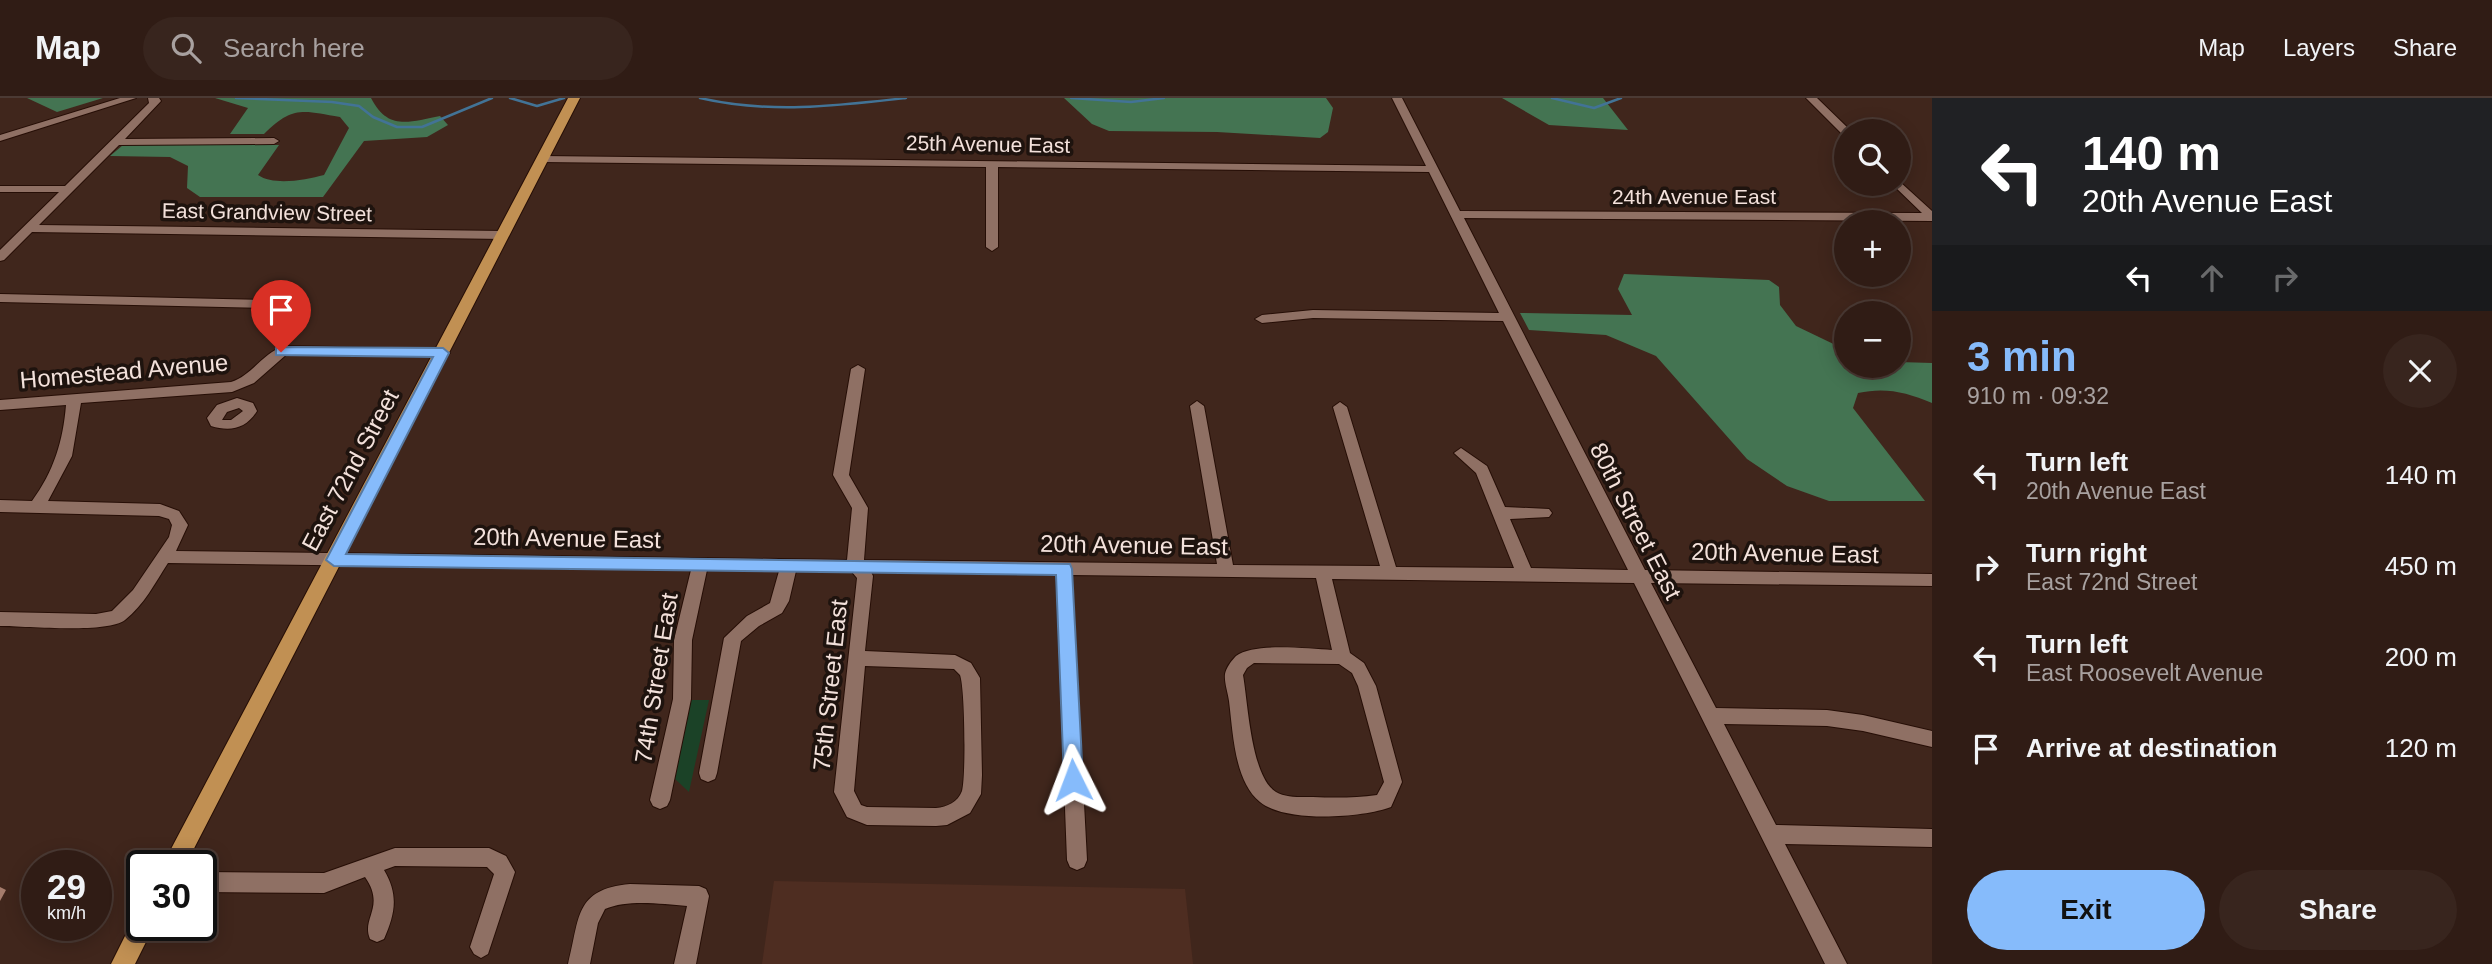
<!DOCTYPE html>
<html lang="en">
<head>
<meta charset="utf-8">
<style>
	body { margin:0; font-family:Arial,sans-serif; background:#38251e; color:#f1f3f6; height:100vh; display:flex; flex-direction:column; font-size:26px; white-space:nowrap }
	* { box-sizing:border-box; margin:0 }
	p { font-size:23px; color:#a8a1a0 }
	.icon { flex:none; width:38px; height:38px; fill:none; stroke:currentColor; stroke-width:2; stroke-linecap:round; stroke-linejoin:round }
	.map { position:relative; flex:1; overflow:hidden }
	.sheet { display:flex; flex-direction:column; background:#301c15; width:560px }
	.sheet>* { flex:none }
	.guide { background:#202124; color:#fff; overflow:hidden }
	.controls { position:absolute; left:1834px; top:21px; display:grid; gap:14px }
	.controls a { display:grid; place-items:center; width:77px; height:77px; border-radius:50%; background:#301c15; box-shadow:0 4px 18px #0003,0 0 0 2px #4b3a34; font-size:35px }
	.speed { position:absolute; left:21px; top:752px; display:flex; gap:14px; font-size:35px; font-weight:700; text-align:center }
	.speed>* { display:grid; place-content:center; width:91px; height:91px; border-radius:50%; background:#301c15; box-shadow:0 4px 18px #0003,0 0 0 2px #4b3a34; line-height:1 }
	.speed small { font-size:18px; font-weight:400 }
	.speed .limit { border:4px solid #111; border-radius:10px; background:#fff; color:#111 }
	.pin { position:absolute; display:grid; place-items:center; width:60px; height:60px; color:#fff; margin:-72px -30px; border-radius:50% 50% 50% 0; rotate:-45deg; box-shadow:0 0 7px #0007 }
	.pin .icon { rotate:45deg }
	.me { position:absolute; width:77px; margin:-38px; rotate:357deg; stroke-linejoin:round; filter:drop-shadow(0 0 5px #0008) }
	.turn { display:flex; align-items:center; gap:24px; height:147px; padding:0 35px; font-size:32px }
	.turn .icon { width:91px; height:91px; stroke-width:2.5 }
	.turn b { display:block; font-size:49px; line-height:60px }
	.lanes { display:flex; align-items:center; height:66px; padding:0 35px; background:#0003; justify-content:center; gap:35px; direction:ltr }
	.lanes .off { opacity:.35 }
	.round { display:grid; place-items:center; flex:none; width:74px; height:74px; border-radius:37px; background:#38251e }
	.headline { display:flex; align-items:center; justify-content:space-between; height:119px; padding:0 35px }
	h1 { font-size:42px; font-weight:700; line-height:52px; color:#86bbfb }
	.button { display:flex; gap:14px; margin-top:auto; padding:14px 35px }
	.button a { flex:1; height:80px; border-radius:42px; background:#86bbfb; color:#111; font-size:28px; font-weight:700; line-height:80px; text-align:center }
	.button a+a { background:#38251e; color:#f1f3f6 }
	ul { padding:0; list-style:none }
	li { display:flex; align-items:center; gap:21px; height:91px; padding:0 35px }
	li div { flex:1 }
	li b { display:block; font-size:26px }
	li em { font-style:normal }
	header { display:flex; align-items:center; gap:42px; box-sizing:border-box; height:98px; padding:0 35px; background:#301c15; border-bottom:2px solid #4b3a34 }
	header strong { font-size:33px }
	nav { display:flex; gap:38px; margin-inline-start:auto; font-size:24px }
	.search { width:490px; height:63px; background:#38251e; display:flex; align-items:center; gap:18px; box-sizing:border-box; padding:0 24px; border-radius:38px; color:#a8a1a0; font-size:26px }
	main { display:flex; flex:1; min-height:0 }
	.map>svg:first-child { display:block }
	.built { fill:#4e2d21 }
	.green { fill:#1b4227 }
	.forest { fill:#447452 }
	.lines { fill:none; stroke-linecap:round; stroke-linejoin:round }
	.stream { stroke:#427396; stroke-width:2.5 }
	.minor-casing { stroke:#260e06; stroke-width:2 }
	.major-casing { stroke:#260e06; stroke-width:2 }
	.minor { fill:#8f7064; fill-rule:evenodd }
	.major { fill:#c19053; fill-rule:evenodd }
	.shaded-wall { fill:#a57c6c }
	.route { fill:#86bbfb; stroke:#577aa3; stroke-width:2 }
	.labels { text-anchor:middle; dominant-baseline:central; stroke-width:7; stroke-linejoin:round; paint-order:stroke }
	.far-street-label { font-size:21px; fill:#f3e1db; stroke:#1e130e }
	.street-label { font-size:24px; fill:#f3e1db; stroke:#1e130e }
</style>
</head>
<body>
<header>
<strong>Map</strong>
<div class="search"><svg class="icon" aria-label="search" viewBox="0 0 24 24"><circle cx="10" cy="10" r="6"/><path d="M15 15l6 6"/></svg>Search here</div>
<nav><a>Map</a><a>Layers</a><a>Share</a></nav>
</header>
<main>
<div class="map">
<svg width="1932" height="866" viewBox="0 0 1932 866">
	<rect width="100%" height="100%" fill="#40261c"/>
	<path class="built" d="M774 783 1185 791 1193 866H762Z"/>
	<path class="green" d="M691 602H709L689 694 674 680Z"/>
	<path class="forest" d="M27 0H103L57 14Z
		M215 0H371C388 33 409 24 440 18L448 27 427 39 364 43 323 99H200L187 90 188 68 170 59 110 58 123 47H279L258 77C274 88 305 82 324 77L349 30 340 19C302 12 292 8 264 36H230L248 10Z
		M1064 0H1326L1333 10 1328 34 1320 40 1217 34 1109 33 1092 26Z
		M1502 0H1603L1628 32 1549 27Z
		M1624 176 1769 182 1779 189 1780 207 1796 228 1846 252V268H1899V264L1932 265V305C1906 294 1885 289 1858 295L1853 310 1925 403H1829L1787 388 1747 361 1656 258 1606 237 1529 232 1520 215 1632 217 1618 191Z"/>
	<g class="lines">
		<path class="stream" d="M236 0 332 4 359 8 373 19 397 29H422L492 0
			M510 0 537 8 564 0
			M700 0C769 16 836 8 906 0
			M1071 0 1131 4 1164 0
			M1552 0 1594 10 1621 0"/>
		<defs>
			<path id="minor" d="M120 0H136L0 43V37Z
				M148 0H159L161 3 125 41 274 40 279 43 274 46 119 47 39 127 503 133 509 137 503 141 32 134 4 162 0 163V152L59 94H0V88H65L149 5Z
				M1392 0H1402L1460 113 1922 115 1892 86H1899V83L1932 113V123L1464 120 1645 472 1932 476V488L1651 485 1716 610 1827 612 1863 617 1932 633V649L1863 633 1827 628 1724 626 1776 727 1932 731V749L1785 746 1847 866H1825L1634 485 1332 481 1350 555 1364 565 1376 588 1402 684 1391 709C1362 720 1285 725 1260 704 1234 683 1233 634 1229 603 1228 595 1224 584 1225 576 1226 570 1232 562 1236 558 1255 544 1308 551 1332 552L1316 480 1072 477 1087 762 1084 769 1077 772 1070 769 1067 762 1056 477 871 474 873 478 865 553 955 557 971 565 980 580 982 677 981 696 970 715 947 727 936 728 867 727 847 719 834 694 857 480 852 474 796 473 789 503 782 515 759 528 741 543 717 675 715 681 708 684 701 681 699 675 724 540 747 518 770 505 779 473 707 472 692 542 691 601 670 702 667 708 660 711 653 708 650 702 673 601 674 542 691 472 168 465C155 485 144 507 125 522 107 536 25 528 0 528V514L96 516 112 513 133 492 169 439 172 427 169 421 159 418 0 414V402L32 403C54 373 63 343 66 307L0 312V302L231 284C253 277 263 254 285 248L443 251 450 255 443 259 287 256 254 285 232 294 81 305 72 358 48 403 160 406 179 413 188 427 176 453 847 462 852 410 833 377 851 271 858 267 865 271 849 377 868 410 864 462 1217 466 1190 308 1197 303 1204 308 1233 467 1380 468 1333 309 1340 304 1347 309 1396 469 1514 470 1476 375 1454 355 1461 350 1487 368 1505 409 1549 411 1552 415 1549 419 1510 421 1531 470 1628 472 1503 223 1313 220 1262 225 1255 221 1262 217 1313 212 1499 215 1429 74 998 69V149L992 153 986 149V69L542 64 536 61 542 58 1426 68ZM1254 565 1339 566 1352 575 1358 588 1384 684 1377 697C1356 700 1334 700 1313 699 1302 699 1286 700 1276 694 1251 679 1248 605 1243 577L1247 570ZM865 568 954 571 960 577C965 590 966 678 962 693 958 704 947 709 936 710L867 709 861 707 854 693Z
				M1806 0H1817L1851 33H1846V37L1842 36Z
				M0 196 266 202 272 206 266 210 0 204Z
				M237 300 253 305 257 313C246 331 230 334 211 328L207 320 217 307ZM239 310 243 313 231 322H222L227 314Z
				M395 750H489L506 758 515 774 488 856 481 860 474 856 470 849 494 776 487 769 395 768 384 772C399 797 395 816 384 841L377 844 370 841C361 820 386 809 365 779L324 795 201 794V774L324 775Z
				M630 786 699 788 706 791 709 798 696 866H674L687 808C662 806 628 801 605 811L598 825 590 866H568C580 820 574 791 630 786Z"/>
			<path id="major" d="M568 0H580L185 768H162Z
				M142 817V828H154L135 866H111L134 820Z"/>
		</defs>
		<use href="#minor" class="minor-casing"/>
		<use href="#major" class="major-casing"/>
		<use href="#minor" class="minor"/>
		<use href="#major" class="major"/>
	</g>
	<path class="shaded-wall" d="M0 789 6 792 0 803Z"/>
	<path class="route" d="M281 249 443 250 449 255 346 456 1070 466 1072 471 1083 682 1080 689 1073 691 1067 689 1064 682 1056 477 334 468 326 462 433 259 276 257V250Z"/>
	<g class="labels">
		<g class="far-street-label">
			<text transform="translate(988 46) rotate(1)">25th Avenue East</text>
			<text x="1694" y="98">24th Avenue East</text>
			<text transform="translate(267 114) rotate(1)">East Grandview Street</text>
		</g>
		<g class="street-label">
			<text transform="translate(124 273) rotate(-5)">Homestead Avenue</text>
			<text transform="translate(350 372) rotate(-62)">East 72nd Street</text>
			<text transform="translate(1636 423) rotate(63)">80th Street East</text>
			<text transform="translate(567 440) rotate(1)">20th Avenue East</text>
			<text transform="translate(1134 447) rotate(1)">20th Avenue East</text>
			<text transform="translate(1785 455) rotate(1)">20th Avenue East</text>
			<text transform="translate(656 580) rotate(-81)">74th Street East</text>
			<text transform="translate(830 587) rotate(-84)">75th Street East</text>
		</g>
	</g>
</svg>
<div class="controls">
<a><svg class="icon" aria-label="search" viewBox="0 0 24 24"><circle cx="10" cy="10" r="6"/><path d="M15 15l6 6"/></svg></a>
<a>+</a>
<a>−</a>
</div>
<div class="speed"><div>29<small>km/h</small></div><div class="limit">30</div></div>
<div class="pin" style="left:281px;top:254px;background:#d93025"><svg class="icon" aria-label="arrive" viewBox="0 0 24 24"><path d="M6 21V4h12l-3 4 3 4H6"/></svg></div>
<svg class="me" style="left:1073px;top:682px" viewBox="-20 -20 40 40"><path d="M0-17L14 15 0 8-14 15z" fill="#86bbfb" stroke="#fff" stroke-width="4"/></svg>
</div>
<section class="sheet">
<div class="guide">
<div class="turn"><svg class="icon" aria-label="left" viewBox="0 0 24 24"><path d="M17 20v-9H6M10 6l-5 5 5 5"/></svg><div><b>140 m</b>20th Avenue East</div></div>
<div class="lanes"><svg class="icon" aria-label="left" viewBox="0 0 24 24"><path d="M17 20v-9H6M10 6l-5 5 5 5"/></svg><svg class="icon off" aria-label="ahead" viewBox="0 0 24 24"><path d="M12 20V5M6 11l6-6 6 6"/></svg><svg class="icon off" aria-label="right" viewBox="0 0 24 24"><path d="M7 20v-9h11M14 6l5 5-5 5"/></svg></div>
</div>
<div class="headline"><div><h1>3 min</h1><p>910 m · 09:32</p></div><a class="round"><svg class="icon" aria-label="close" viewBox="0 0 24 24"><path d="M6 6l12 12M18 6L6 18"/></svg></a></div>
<ul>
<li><svg class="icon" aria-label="left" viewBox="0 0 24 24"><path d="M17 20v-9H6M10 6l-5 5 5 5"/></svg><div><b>Turn left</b><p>20th Avenue East</p></div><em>140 m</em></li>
<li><svg class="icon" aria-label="right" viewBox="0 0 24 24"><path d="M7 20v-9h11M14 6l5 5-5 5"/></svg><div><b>Turn right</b><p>East 72nd Street</p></div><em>450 m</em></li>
<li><svg class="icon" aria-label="left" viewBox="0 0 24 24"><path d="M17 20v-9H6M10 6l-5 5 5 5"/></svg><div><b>Turn left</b><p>East Roosevelt Avenue</p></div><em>200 m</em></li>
<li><svg class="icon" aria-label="arrive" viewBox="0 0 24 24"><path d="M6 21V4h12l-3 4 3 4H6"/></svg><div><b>Arrive at destination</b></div><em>120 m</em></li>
</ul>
<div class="button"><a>Exit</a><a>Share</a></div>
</section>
</main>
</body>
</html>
